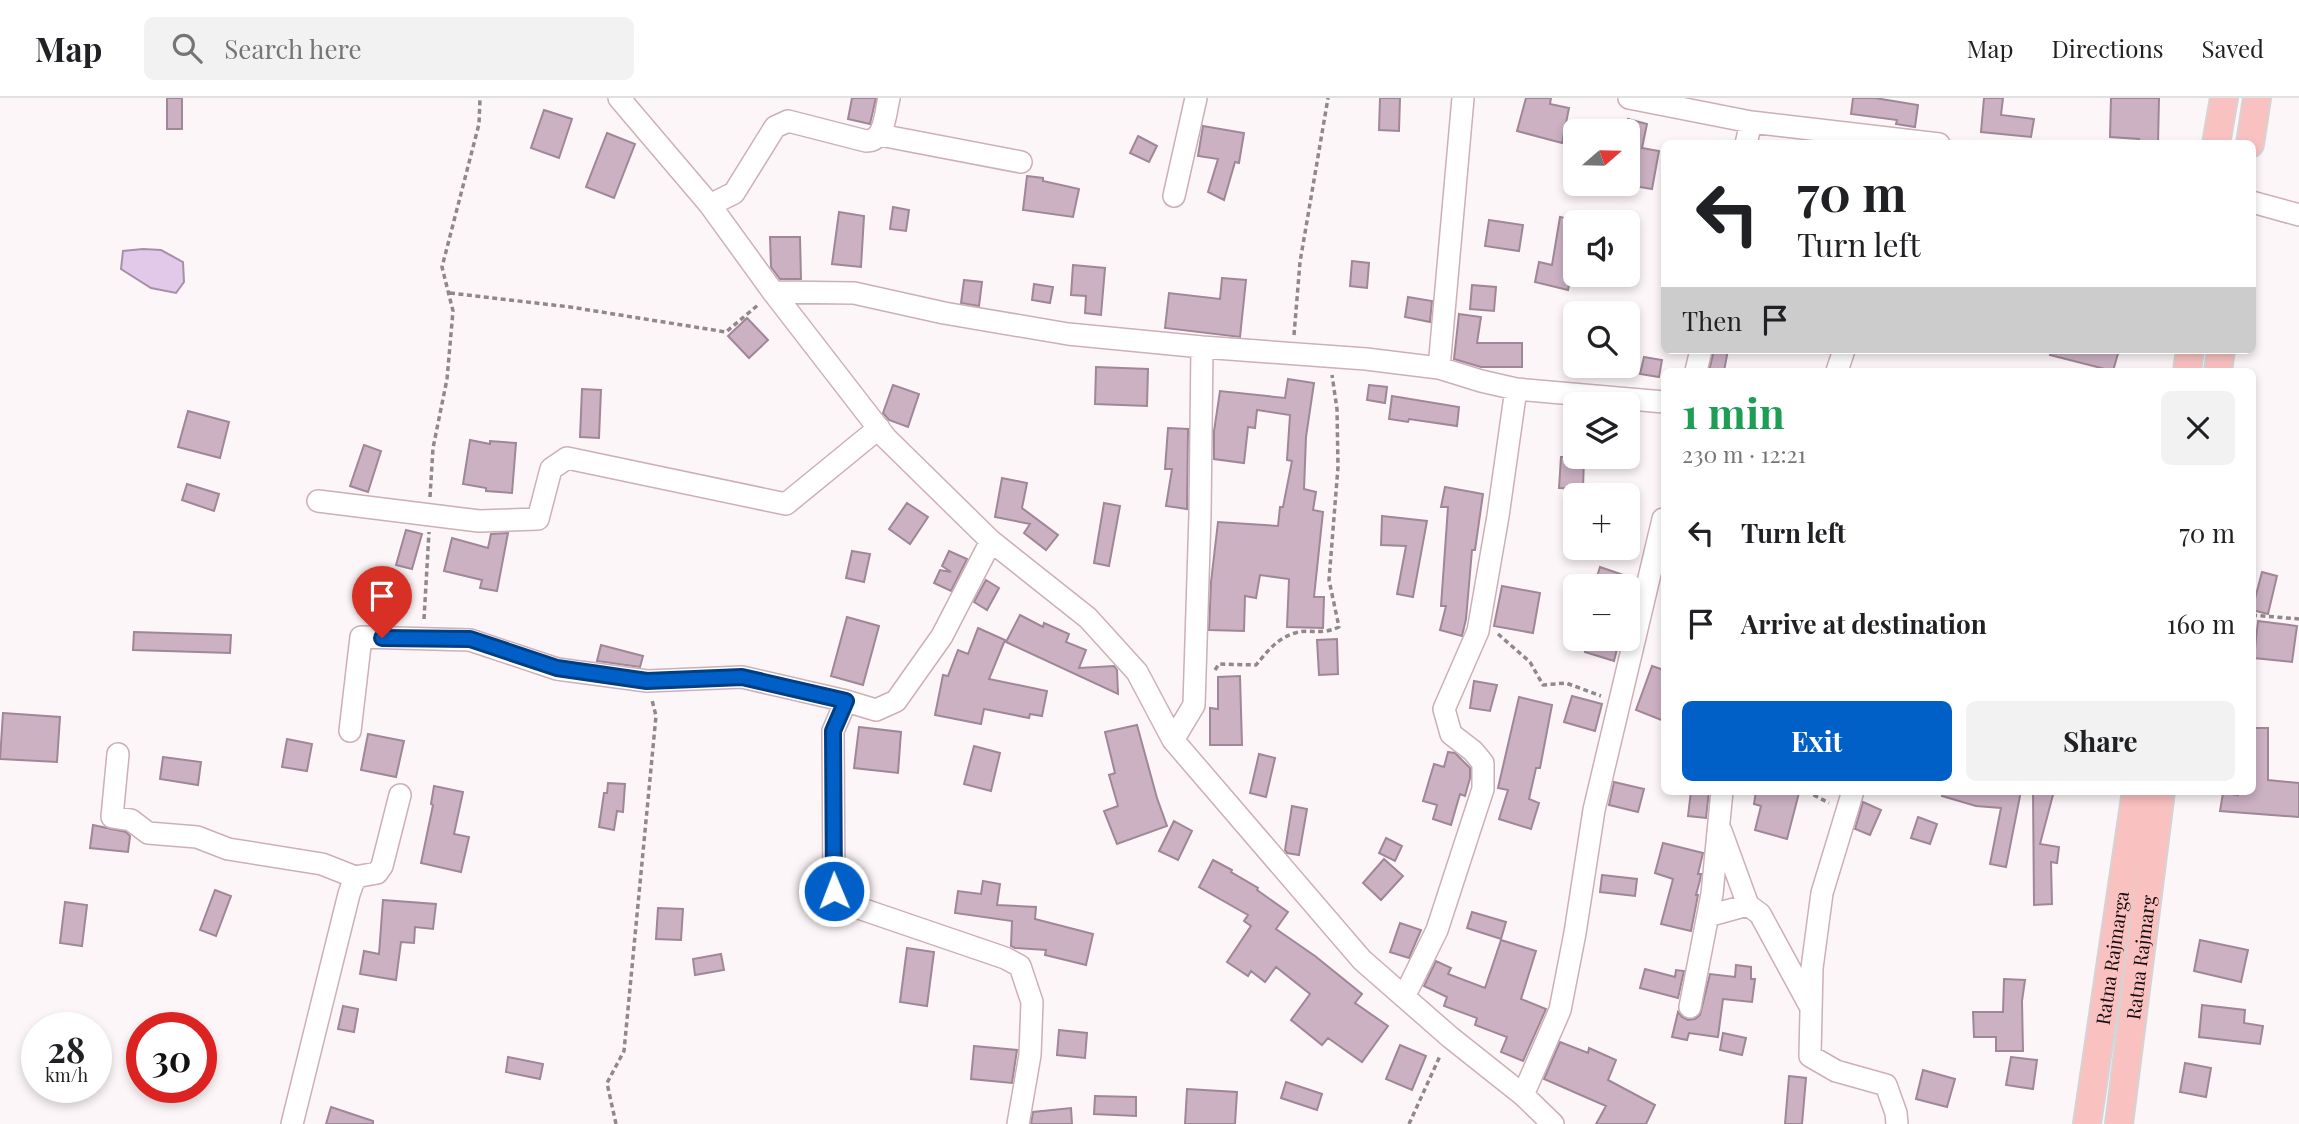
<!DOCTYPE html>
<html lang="en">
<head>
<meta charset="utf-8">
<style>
	body { margin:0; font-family:"Playfair Display",serif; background:#f2f2f2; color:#202124; height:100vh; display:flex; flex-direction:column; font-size:26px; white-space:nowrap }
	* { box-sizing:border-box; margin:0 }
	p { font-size:23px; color:#757577 }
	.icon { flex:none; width:38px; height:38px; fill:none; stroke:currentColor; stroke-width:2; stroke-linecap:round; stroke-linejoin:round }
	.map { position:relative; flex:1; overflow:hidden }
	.sheet { position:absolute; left:1661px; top:270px; width:595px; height:427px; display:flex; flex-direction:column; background:#fff; border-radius:10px; box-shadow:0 4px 10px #0003 }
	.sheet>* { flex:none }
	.banner { position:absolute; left:1661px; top:42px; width:595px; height:214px; border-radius:10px; box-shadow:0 4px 10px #0003; background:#fff; color:#202124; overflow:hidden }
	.needle { width:46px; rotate:70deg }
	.controls { position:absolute; left:1563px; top:21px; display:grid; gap:14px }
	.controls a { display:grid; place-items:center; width:77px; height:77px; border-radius:10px; background:#fff; box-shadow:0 4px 10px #0003; font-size:35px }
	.speed { position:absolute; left:21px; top:914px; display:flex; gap:14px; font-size:35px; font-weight:700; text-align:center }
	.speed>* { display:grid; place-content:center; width:91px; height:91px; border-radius:50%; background:#fff; box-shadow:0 4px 10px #0003; line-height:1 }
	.speed small { font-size:18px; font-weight:400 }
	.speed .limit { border:10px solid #d22; background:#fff; color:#111 }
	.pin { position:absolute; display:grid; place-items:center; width:60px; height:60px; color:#fff; margin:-72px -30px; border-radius:50% 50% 50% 0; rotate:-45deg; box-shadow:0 0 7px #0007 }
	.pin .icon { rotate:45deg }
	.me { position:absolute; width:77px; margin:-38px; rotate:359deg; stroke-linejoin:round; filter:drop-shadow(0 0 5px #0008) }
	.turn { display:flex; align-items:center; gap:24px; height:147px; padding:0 21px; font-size:32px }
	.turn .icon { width:91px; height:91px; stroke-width:2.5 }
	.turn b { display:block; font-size:49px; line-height:60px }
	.then { display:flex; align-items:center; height:66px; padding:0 21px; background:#0003; gap:14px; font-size:26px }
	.round { display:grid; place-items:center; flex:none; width:74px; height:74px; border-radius:10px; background:#f2f2f2 }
	.overview { display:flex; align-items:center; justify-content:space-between; height:119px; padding:0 21px }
	h1 { font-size:42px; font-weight:700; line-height:52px; color:#1e9e55 }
	.action { display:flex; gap:14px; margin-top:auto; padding:14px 21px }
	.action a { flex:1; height:80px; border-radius:10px; background:#0060c8; color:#fff; font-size:28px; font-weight:700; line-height:80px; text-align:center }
	.action a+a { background:#f2f2f2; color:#202124 }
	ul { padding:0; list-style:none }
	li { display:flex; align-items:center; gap:21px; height:91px; padding:0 21px }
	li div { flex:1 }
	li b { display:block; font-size:26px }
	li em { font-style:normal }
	header { display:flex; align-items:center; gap:42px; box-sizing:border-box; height:98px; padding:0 35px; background:#fff; border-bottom:2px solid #e0e0e0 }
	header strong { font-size:33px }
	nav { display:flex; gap:38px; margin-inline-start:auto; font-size:24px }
	.search { width:490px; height:63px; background:#f2f2f2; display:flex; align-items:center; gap:18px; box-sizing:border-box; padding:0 24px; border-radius:10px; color:#757577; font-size:26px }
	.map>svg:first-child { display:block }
	.water { fill:#e2c9e9; stroke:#a590a8; stroke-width:2 }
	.building { fill:#cbb1c2; stroke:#9f8797; stroke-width:2 }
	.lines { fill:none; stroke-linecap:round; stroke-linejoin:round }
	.minor-casing { stroke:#cdafb7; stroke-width:24 }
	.major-casing { stroke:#d5d3d4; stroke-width:30 }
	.path { stroke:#91888b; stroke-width:3.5; stroke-dasharray:5 3.5; stroke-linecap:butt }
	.minor { stroke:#fff; stroke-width:21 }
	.major { stroke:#fac1c1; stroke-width:26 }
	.route-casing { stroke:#003e82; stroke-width:18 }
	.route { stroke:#0060c8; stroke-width:12 }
	.labels { text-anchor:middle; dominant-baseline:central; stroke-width:7; stroke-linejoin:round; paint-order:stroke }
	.street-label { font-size:19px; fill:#160c0f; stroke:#fdf6f8 }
</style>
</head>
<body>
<header>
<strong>Map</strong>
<div class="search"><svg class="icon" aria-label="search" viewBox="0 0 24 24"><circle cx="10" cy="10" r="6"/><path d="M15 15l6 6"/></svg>Search here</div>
<nav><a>Map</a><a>Directions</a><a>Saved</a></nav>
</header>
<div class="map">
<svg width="2299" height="1026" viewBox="0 0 2299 1026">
	<rect width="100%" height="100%" fill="#fdf6f8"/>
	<path class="water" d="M143 151 161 152 183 164 184 184 176 195 151 190 121 171 123 153Z"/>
	<path class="building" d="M167 0H182V31H167Z
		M852 0H876L870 26 848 21Z
		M1380 0H1400L1399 33 1379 32Z
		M1526 0H1551L1550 6 1569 10 1562 45 1517 33Z
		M1853 0H1875L1918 7 1915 29 1896 26 1897 22 1851 16Z
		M1984 0H2003L2001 17 2034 21 2031 39 1981 34Z
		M2111 0H2159L2158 46H2139V41L2110 39Z
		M544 12 572 21 559 60 531 50Z
		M1628 21 1647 26 1642 50 1659 53 1652 91 1628 87Z
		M1203 28 1244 35 1239 65 1235 64 1224 102 1208 94 1218 61 1198 58Z
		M607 35 635 46 614 100 586 89Z
		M1138 38 1157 48 1149 64 1130 55Z
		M1027 78 1043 80V83L1079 91 1073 119 1023 112Z
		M893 109 909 112 906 133 890 131Z
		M839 114 864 118 861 169 832 166Z
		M1560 119 1575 122V160L1568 192 1535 184 1539 164 1552 167Z
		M1489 122 1523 127 1519 153 1485 148Z
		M770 139H800L801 181H780L771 169Z
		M1352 163 1369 165 1367 190 1350 188Z
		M1073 167 1105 170 1101 217 1085 215 1086 198 1071 197Z
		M1222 180 1246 182 1240 239 1165 230 1169 195 1220 201Z
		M964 182 982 184 979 208 961 205Z
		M1034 186 1053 189 1050 205 1032 202Z
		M1472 187 1496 189 1494 213 1470 211Z
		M1408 199 1432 203 1430 224 1405 219Z
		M1459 216 1481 219 1477 245H1522V269H1481L1454 261Z
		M747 220 768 242 749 260 728 238Z
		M1714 252H1728L1724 273H1709Z
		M2051 252H2119L2113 273 2050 257Z
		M1644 259 1662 262 1659 279 1640 276Z
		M1096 269 1148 271 1147 308 1095 306Z
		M1288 281 1314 285 1306 339 1304 391 1316 394 1313 412 1323 414 1314 499H1324L1323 530 1287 529 1289 481 1260 477 1256 500 1245 498 1244 533 1209 532 1211 484 1218 424 1278 428 1280 409H1283L1292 363 1287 362 1290 317 1257 312 1255 330 1248 329 1244 365 1214 361V333L1220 293 1285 300Z
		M893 287 919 296 908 329 889 322 883 315Z
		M1369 287 1387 289 1385 305 1367 302Z
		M582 291 601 292 599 340 580 339Z
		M1392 298 1459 309 1457 328 1409 321 1408 324 1389 321Z
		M188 313 229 324 220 360 178 349Z
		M1168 330 1188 331 1187 411 1166 408 1172 371H1165Z
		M470 342 490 346V343L516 345 512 395 486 393V390L463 386Z
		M364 347 381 353 368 394 350 388Z
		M1561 359H1584L1583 391 1559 390Z
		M1002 380 1027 385 1022 410 1058 437 1046 452 1024 435 1030 426 995 419Z
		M187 386 219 396 214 413 182 402Z
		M1445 389 1483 396 1475 452H1472L1466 521 1462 538 1440 532 1446 508H1441L1448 409H1441Z
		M907 405 928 419 910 446 889 431Z
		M1104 405 1120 408 1109 468 1094 465Z
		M1382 418 1427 423 1413 499 1397 496 1406 448 1381 447Z
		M406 432 422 436 412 471 396 467Z
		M508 435 497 493 480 490 482 482 444 473 452 440 488 450 491 436Z
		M852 453 870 456 864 484 846 480Z
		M949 453 967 461 951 493 934 485 940 472 951 474 942 468Z
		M1600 469 1635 481 1634 488H1594Z
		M2262 474 2277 478 2268 516 2252 512Z
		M986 482 999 490 987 512 974 504Z
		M1502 488 1540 495 1533 535 1494 528Z
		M1020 517 1043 529 1044 525 1069 536 1066 544 1086 552 1079 570 1114 568 1117 572 1118 596 1006 544Z
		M847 519 879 528 863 587 831 578Z
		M2258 523 2297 528 2292 564 2254 560Z
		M978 530 1005 542 989 581 1047 593 1042 618 1030 616 1029 620 984 611 981 626 935 617 943 577 948 578 958 552 968 556Z
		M134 534 231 537 230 555 133 552Z
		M1337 541 1338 576 1319 577 1317 542Z
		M1588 541 1619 543 1614 563 1585 554Z
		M601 547 643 558 640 569 597 563Z
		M1652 568 1664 572V623L1636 612Z
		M1240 578 1242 647H1210V610L1218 611V579Z
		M1474 583 1497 587 1490 613 1470 610Z
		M1572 598 1602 606 1595 633 1564 624Z
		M1519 599 1552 607 1540 670H1536L1529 701 1539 705 1531 731 1499 721 1508 692 1498 690Z
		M3 615 60 619 57 664 0 661Z
		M1137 627 1157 700 1167 728 1117 746 1104 713 1118 708 1109 677 1115 675 1105 634Z
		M859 629 901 634 898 675 854 670Z
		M2252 630H2268V682L2299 685V719L2220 713 2223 695 2238 697V694L2252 693Z
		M368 636 404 643 396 679 361 672Z
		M287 641 312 646 307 673 282 669Z
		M974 648 1000 655 991 693 964 686Z
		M1448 654 1455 655 1470 670V680L1465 698 1460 696 1451 727 1433 721 1437 707 1423 703 1434 666 1444 669Z
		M1259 656 1275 660 1266 699 1250 695Z
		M163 659 201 664 198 687 160 681Z
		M1614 684 1644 691 1638 714 1609 707Z
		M608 685 625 686 623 714 617 713 614 732 599 729 604 695H607Z
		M434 688 463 694 454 736 469 739 461 774 421 765 433 707 431 706Z
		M1691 693H1709L1706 720 1688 718Z
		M1756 693 1799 695 1787 741 1755 732 1761 708 1754 706Z
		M1943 693H2021L2006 769 1990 766 2001 710 1976 708 1942 698Z
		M2033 693H2054L2040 746 2059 749 2057 765 2051 764 2052 806 2034 807Z
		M1863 704 1881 712 1870 737 1855 731Z
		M1292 708 1307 711 1299 757 1287 755 1285 752Z
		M1918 719 1937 726 1930 746 1911 740Z
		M1174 723 1192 733 1178 762 1159 753Z
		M93 727 126 734 130 738 128 754 90 750Z
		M1386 740 1402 748 1395 763 1379 755Z
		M1663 745 1703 755 1698 776H1701L1700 782 1696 797H1698L1691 833 1661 826 1673 781 1655 775Z
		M1384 761 1403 778 1381 802 1363 785Z
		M1213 762 1232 772 1231 774 1258 790 1257 792 1288 814 1276 831 1315 858 1362 896 1355 905 1388 928 1362 964 1328 940 1322 947 1291 922 1310 896 1276 869 1265 884 1251 873 1248 878 1227 864 1251 828 1244 823 1248 817 1199 789Z
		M1602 777 1637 781 1635 798 1600 794Z
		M983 783 1000 786 997 807 1036 809 1035 821 1093 836 1086 867 1045 857 1046 852 1015 850 1011 848 1012 823 955 815 958 793 981 796Z
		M215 792 231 798 216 838 200 832Z
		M383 802 436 806 433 831 415 829 414 845 401 844 396 882 360 876 364 853 379 856Z
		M65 804 87 807 82 848 60 845Z
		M658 810 683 811 681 842 656 841Z
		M1472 814 1506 824 1501 841 1467 830Z
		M1400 825 1421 832 1409 860 1390 854Z
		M1501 842 1536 853 1521 901 1546 911 1523 963 1501 954 1507 939 1475 927 1477 920 1444 908 1447 899 1424 888 1436 863 1451 870 1448 876 1485 890Z
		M2200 842 2248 852 2241 884 2194 873Z
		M907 850 934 854 927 908 900 904Z
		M721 856 724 872 695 877 693 861Z
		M1736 867 1751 869V881H1755L1752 904 1723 901 1718 939 1689 935 1687 942 1672 939 1678 914 1682 919 1688 922 1695 921 1700 917 1710 876 1735 879Z
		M1645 871 1675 879 1676 872 1684 873 1678 900 1640 890Z
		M2004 881 2025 882 2022 903 2023 953H1996V939H1974L1973 914H2003Z
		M2202 907 2245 912 2244 925 2263 928 2260 946 2199 939Z
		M343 908 358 911 354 934 338 931Z
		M1059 932 1087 935 1085 960 1057 957Z
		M1723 935 1746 940 1742 957 1720 952Z
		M1560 944 1588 955 1589 950 1616 962 1608 982 1655 1007 1646 1026H1596L1606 1008 1544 981Z
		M1400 947 1426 958 1412 992 1386 981Z
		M974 948 1017 952 1012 985 971 981Z
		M508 959 543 966 540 981 506 974Z
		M2011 959 2037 962 2033 991 2006 987Z
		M2185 965 2211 970 2206 999 2180 994Z
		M1923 972 1955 981 1947 1009 1916 1001Z
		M1789 978 1806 980 1802 1026H1785Z
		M1286 984 1322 996 1317 1012 1281 1000Z
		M1187 991 1237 994 1235 1026H1185Z
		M1095 998 1136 999V1018L1094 1016Z
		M331 1009 373 1023V1026H326Z
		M1071 1010 1072 1026H1031L1033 1014Z"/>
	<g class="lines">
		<defs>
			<path id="minor" d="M619 0 710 107 773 194 886 340 991 443 1088 520 1137 574 1173 642 1362 862 1450 939 1523 997 1553 1026
				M1629 0 1751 24 1939 46
				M880 37 1021 64
				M1746 46 1751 24
				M1174 98 1196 0
				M2252 104 2299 117
				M710 107 734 95 775 29 788 23 866 43C885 43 885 16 889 0
				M773 194 854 195 944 215 1068 236 1202 249 1366 261 1439 270 1481 283 1516 291 1664 304
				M1439 270 1463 0
				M1696 273 1701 252
				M1837 273 1844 252
				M318 403 479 423 538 421 551 371 567 360 786 406 879 330
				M846 603 833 633 834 793 844 805 1005 860 1020 868 1032 904 1030 957 1018 1026
				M350 633 361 539 470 542 557 571 647 583 742 579 846 603 876 612 896 603 942 538 991 443
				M1173 642 1194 607 1200 416 1202 249
				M118 656 112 719 131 722 148 735 197 739 228 751 322 766 355 779
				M1853 693 1822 795 1812 870 1810 958 1836 973 1886 987 1896 1015 1897 1026
				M1721 733 1748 807
				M1708 818 1748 807 1760 816 1810 908
				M1404 899 1437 832 1483 691V665L1473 653 1451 636 1444 611 1478 533 1498 418 1516 291
				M1690 909 1712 796 1722 693
				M1523 997 1560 912 1575 835 1594 712 1663 421
				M292 1026 349 796 355 779 377 775 382 768 400 697"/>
			<g id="major">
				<path d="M2216 46 2224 0"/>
				<path d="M2250 46 2257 0"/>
				<path d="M2187 273 2190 252"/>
				<path d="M2218 273 2221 252"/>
				<path id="s1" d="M2087 1026 2136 693"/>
				<path id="s2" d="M2119 1026 2161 693"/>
			</g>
		</defs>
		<use href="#minor" class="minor-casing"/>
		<use href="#major" class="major-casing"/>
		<path class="path" d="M450 195 570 209 726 234 758 207
			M1294 237 1300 164 1328 0
			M430 399 433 350 447 281 453 213 442 169 479 26 480 0
			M2252 517 2299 521
			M424 521 429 434
			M1498 536 1530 564 1543 587 1566 585 1601 598
			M1215 572 1219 566 1256 567C1267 554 1277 540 1295 535 1311 530 1319 538 1339 529L1329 482 1338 369 1337 311 1332 277
			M1806 693 1829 705
			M616 1026 607 985 624 953 656 618 652 602
			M1409 1026 1440 958"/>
		<use href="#minor" class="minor"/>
		<use href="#major" class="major"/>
	</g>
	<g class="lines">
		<defs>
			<path id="route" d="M382 540 470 541 557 570 647 583 742 579 846 603 833 633 834 793"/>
		</defs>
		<use href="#route" class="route-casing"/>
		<use href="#route" class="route"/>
	</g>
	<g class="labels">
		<g class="street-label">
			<text stroke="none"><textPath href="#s1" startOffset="168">Ratna Rajmarga</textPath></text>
			<text stroke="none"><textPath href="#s2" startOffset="168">Ratna Rajmarg</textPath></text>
		</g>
	</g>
</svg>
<div class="controls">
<a><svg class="needle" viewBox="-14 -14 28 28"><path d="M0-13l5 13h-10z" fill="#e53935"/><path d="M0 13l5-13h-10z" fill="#757577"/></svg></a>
<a><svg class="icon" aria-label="sound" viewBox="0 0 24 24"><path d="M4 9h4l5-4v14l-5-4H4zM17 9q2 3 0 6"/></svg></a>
<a><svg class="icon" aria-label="search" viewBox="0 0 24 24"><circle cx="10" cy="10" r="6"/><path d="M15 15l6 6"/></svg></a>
<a><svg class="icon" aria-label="layers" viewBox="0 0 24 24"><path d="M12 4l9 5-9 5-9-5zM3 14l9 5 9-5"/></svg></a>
<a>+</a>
<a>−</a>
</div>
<div class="speed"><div>28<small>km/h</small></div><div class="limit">30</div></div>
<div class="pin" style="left:382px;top:540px;background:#d93025"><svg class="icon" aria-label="arrive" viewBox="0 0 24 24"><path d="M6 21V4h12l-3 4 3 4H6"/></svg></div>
<svg class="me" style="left:834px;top:793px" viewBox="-20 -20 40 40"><circle r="17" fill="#0060c8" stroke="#fff" stroke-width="3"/><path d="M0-11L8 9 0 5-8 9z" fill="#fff"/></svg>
<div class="banner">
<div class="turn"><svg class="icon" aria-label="left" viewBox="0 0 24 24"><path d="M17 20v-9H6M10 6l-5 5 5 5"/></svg><div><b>70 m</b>Turn left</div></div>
<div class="then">Then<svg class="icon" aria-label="arrive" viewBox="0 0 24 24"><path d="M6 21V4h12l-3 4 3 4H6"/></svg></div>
</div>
<section class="sheet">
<div class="overview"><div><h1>1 min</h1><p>230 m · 12:21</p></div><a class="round"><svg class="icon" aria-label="close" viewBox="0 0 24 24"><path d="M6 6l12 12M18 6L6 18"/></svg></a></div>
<ul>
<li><svg class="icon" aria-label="left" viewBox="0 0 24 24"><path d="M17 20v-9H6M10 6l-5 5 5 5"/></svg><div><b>Turn left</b></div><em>70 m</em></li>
<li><svg class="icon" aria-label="arrive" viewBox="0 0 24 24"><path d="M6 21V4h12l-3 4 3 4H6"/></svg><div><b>Arrive at destination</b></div><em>160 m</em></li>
</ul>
<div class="action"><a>Exit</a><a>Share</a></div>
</section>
</div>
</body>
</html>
